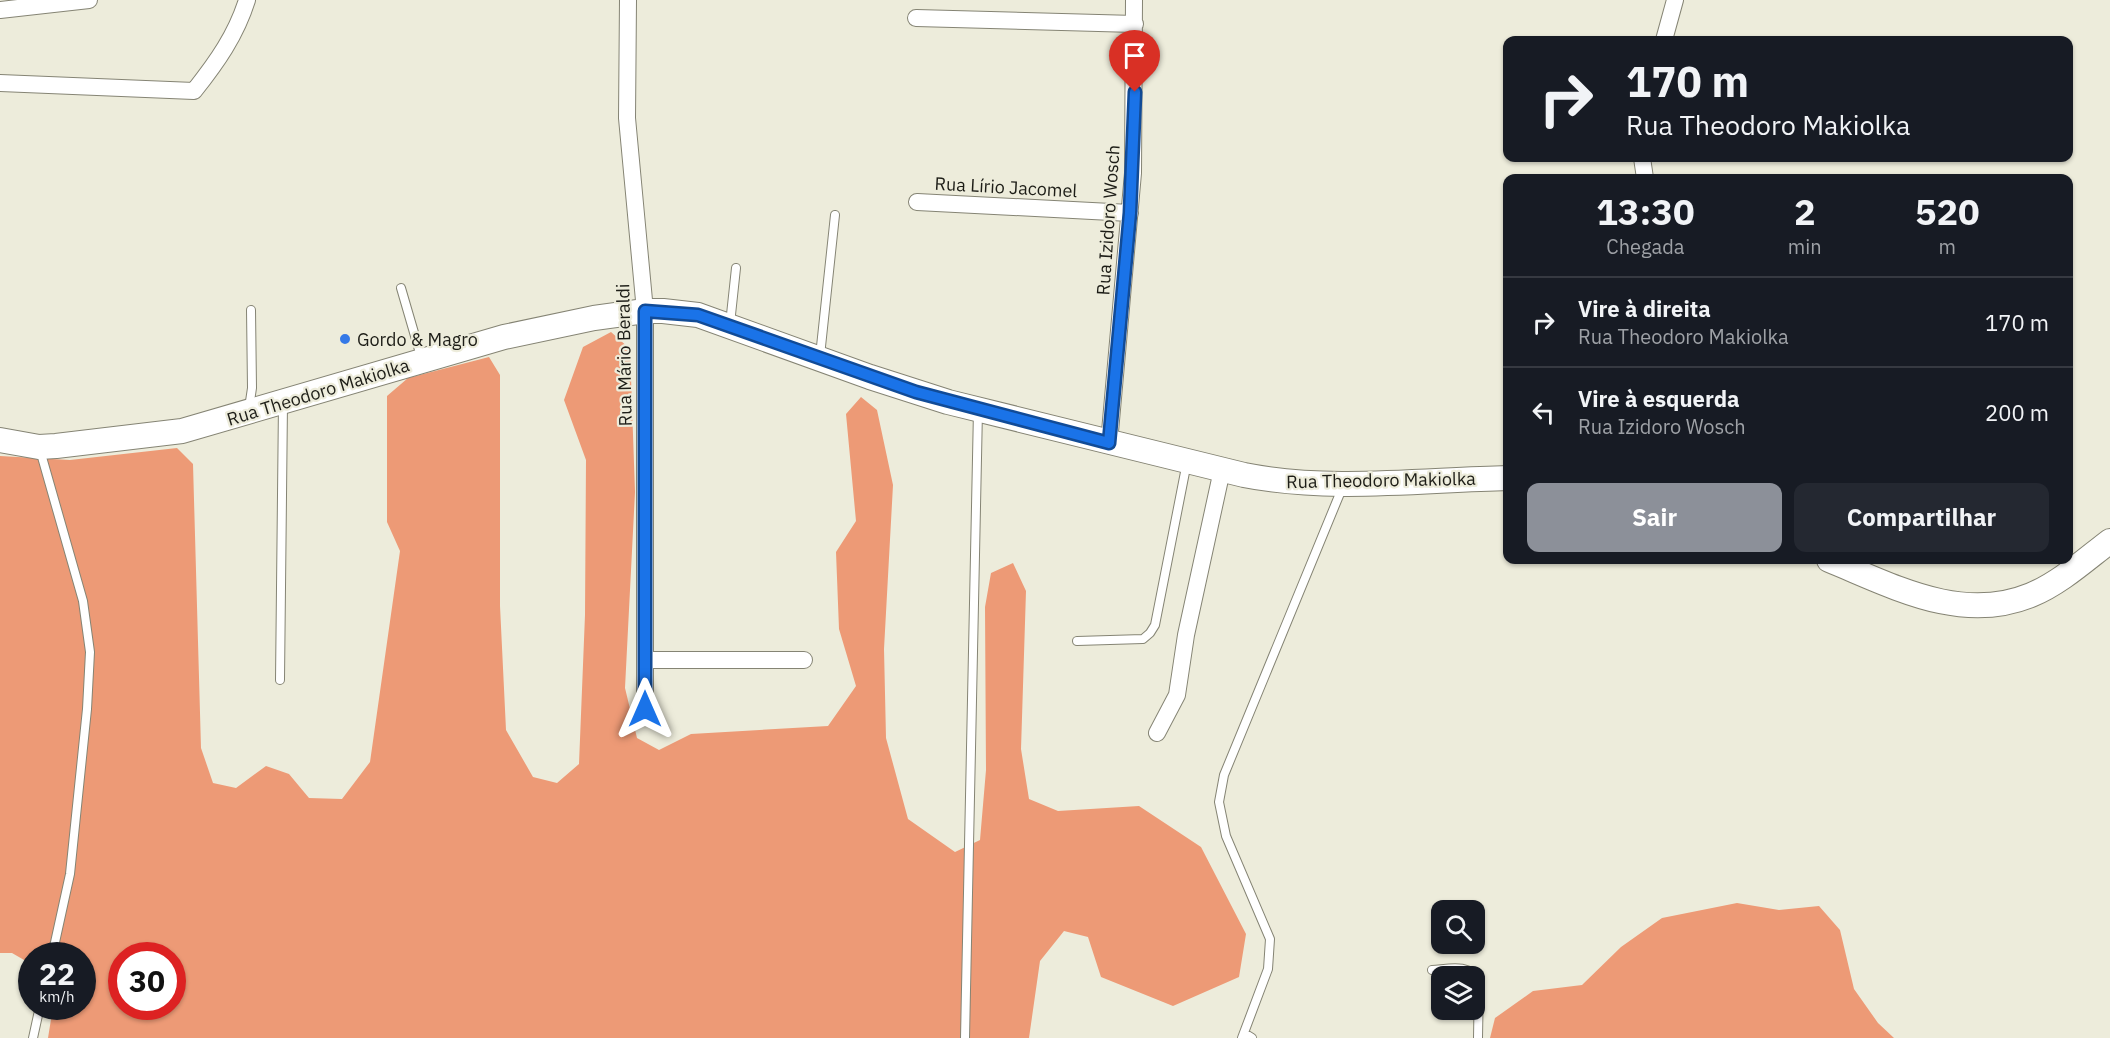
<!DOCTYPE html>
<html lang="pt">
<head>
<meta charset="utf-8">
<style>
	body { margin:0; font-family:"IBM Plex Sans",sans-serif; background:#242831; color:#f1f3f6; height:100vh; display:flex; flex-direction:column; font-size:22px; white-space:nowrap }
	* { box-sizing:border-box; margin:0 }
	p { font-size:20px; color:#9ea1a6 }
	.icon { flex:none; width:33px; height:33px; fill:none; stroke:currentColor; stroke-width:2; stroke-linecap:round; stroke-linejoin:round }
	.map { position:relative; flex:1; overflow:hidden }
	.details { position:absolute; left:1503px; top:174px; width:570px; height:390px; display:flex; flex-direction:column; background:#171b24; border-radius:12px; box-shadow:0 2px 4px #0004 }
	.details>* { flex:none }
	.banner { position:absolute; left:1503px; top:36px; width:570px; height:126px; border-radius:12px; box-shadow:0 2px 4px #0004; background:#171b24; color:#f1f3f6; overflow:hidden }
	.buttons { position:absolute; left:1431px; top:900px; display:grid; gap:12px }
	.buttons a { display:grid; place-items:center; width:54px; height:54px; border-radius:12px; background:#171b24; box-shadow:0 2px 4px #0004; font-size:30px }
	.speed { position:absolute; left:18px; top:942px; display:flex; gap:12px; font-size:30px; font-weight:700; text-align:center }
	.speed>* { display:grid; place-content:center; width:78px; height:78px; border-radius:50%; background:#171b24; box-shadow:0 2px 4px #0004; line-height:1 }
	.speed small { font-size:15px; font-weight:400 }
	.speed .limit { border:9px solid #d22; background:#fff; color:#111 }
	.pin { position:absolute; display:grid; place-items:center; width:51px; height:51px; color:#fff; margin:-62px -26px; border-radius:50% 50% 50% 0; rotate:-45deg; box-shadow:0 0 6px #0007 }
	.pin .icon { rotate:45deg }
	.me { position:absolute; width:66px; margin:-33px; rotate:0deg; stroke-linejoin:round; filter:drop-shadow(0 0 4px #0008) }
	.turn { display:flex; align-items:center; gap:21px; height:126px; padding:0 24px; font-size:27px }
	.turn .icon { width:78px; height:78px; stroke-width:2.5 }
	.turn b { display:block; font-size:42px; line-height:51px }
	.eta { display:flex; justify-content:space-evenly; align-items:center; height:102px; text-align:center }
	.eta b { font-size:36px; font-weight:800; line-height:42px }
	.primary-button { display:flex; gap:12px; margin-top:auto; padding:12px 24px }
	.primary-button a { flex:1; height:69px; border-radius:12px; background:#8c9099; color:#fff; font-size:24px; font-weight:800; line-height:69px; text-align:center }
	.primary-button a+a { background:#242831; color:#f1f3f6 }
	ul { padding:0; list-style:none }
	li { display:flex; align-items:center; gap:18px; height:90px; padding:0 24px; border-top:2px solid #363941 }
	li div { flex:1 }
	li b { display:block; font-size:22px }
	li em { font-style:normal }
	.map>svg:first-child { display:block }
	.forest { fill:#ed9a76; fill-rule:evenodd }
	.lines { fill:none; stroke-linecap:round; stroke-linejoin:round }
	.service-casing { stroke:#858474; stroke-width:10 }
	.minor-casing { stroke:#858474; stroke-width:18 }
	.secondary-casing { stroke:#858474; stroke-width:26 }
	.service { stroke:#fff; stroke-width:8 }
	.minor { stroke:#fff; stroke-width:16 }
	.secondary { stroke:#fff; stroke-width:24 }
	.route-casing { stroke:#114b97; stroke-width:15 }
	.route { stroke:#1a73e8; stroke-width:10 }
	.poi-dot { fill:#3579e7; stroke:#edecdb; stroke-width:2 }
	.labels { text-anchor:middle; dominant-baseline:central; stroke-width:4.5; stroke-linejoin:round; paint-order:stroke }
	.street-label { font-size:18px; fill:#1d1d17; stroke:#edecdb }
	.poi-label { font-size:18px; fill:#1d1d17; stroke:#edecdb; text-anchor:start }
</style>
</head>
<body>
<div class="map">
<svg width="2110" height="1038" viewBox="0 0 2110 1038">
	<rect width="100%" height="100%" fill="#edecdb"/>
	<path class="forest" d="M611 332 630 349 635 492 625 688 637 738 659 750 691 734 828 726 856 686 839 629 836 552 856 521 846 414 861 397 877 410 893 485 884 649 886 738 908 819 955 852 980 840 986 770 985 607 991 573 1013 563 1026 591 1021 749 1029 799 1058 811 1139 806 1201 847 1246 934 1239 977 1173 1006 1101 977 1088 937 1064 931 1040 961 1029 1038H48L53 1007 82 1006V956H32L31 964 12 953H0V456L70 460 177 448 193 464 201 748 213 783 236 788 266 766 289 774 309 798 342 799 370 762 400 551 387 522V396L408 378 489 357 500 375V606L506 730 533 777 557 783 579 764 585 615 586 460 564 400 583 347ZM122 956H172V1006H122Z
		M1737 903 1779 910 1819 906 1840 930 1854 989 1878 1023 1894 1038H1490L1495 1018 1533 991 1582 985 1621 947 1662 918Z"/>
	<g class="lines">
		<defs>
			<path id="service" d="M401 288 422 360
				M730 324 736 268
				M820 356 835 215
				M249 408 252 388 251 310
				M40 450 83 601 90 652 87 709 70 874 52 956
				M1077 641 1143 639 1150 633 1155 625 1187 462
				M280 680 283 403
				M1432 970C1449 969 1468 963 1479 980L1478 1038
				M1244 1033 1252 1038
				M33 1038 40 1006
				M965 1038 978 410
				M1242 1038 1268 969 1270 939 1226 836 1219 802 1224 775 1343 486"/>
			<path id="minor" d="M628 0 627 118 645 311V709
				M0 10 89 0
				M916 18 1135 24
				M1664 40 1675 0
				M0 83 194 91C217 62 236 35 247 0
				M1642 158 1645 178
				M917 202 1130 213
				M1109 443 1133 173 1134 0
				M645 660H804
				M1157 733 1177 695 1186 635 1222 470"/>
			<path id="secondary" d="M0 440 39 447 56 446 182 431 504 337 594 318 645 311H663L698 315 870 377 948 402 1244 475C1330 492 1421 480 1508 478
				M1829 560C1893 586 1961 624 2031 595 2060 583 2085 560 2110 541"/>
		</defs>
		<use href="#service" class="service-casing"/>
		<use href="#minor" class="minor-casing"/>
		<use href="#secondary" class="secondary-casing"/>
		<use href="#service" class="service"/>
		<use href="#minor" class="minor"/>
		<use href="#secondary" class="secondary"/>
	</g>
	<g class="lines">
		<defs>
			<path id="route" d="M645 709V311L698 315 916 392 1109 443 1130 213 1135 92"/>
		</defs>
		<use href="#route" class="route-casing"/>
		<use href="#route" class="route"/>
	</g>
	<circle class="poi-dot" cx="345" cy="339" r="6"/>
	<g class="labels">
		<g class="street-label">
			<text transform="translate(1006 187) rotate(3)">Rua Lírio Jacomel</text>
			<text transform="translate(1108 220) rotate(-86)">Rua Izidoro Wosch</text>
			<text transform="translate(624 355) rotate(-91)">Rua Mário Beraldi</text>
			<text transform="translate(318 392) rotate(-17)">Rua Theodoro Makiolka</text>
			<text transform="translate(1381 480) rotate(-1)">Rua Theodoro Makiolka</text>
		</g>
		<g class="poi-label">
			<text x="357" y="339">Gordo &amp; Magro</text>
		</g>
	</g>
</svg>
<div class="buttons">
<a><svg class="icon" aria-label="search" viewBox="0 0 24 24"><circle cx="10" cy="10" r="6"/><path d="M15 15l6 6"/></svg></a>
<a><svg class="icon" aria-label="layers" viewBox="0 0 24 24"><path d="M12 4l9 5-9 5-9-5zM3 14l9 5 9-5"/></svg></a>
</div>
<div class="speed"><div>22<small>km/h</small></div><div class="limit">30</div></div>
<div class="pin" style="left:1135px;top:92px;background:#d93025"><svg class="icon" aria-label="arrive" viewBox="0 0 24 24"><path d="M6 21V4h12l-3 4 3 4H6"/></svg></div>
<svg class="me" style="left:645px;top:709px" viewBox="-20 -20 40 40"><path d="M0-17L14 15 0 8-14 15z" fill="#1a73e8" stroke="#fff" stroke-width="4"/></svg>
<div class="banner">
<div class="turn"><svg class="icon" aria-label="right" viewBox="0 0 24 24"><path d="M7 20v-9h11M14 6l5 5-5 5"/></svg><div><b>170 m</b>Rua Theodoro Makiolka</div></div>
</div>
<section class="details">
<div class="eta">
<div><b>13:30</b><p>Chegada</p></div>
<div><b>2</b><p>min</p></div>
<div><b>520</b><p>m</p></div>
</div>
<ul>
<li><svg class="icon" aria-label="right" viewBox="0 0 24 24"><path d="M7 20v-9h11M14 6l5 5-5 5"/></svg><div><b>Vire à direita</b><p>Rua Theodoro Makiolka</p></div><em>170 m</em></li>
<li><svg class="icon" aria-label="left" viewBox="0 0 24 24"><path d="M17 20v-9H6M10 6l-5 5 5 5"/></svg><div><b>Vire à esquerda</b><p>Rua Izidoro Wosch</p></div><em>200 m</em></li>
</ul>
<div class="primary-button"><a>Sair</a><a>Compartilhar</a></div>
</section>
</div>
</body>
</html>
